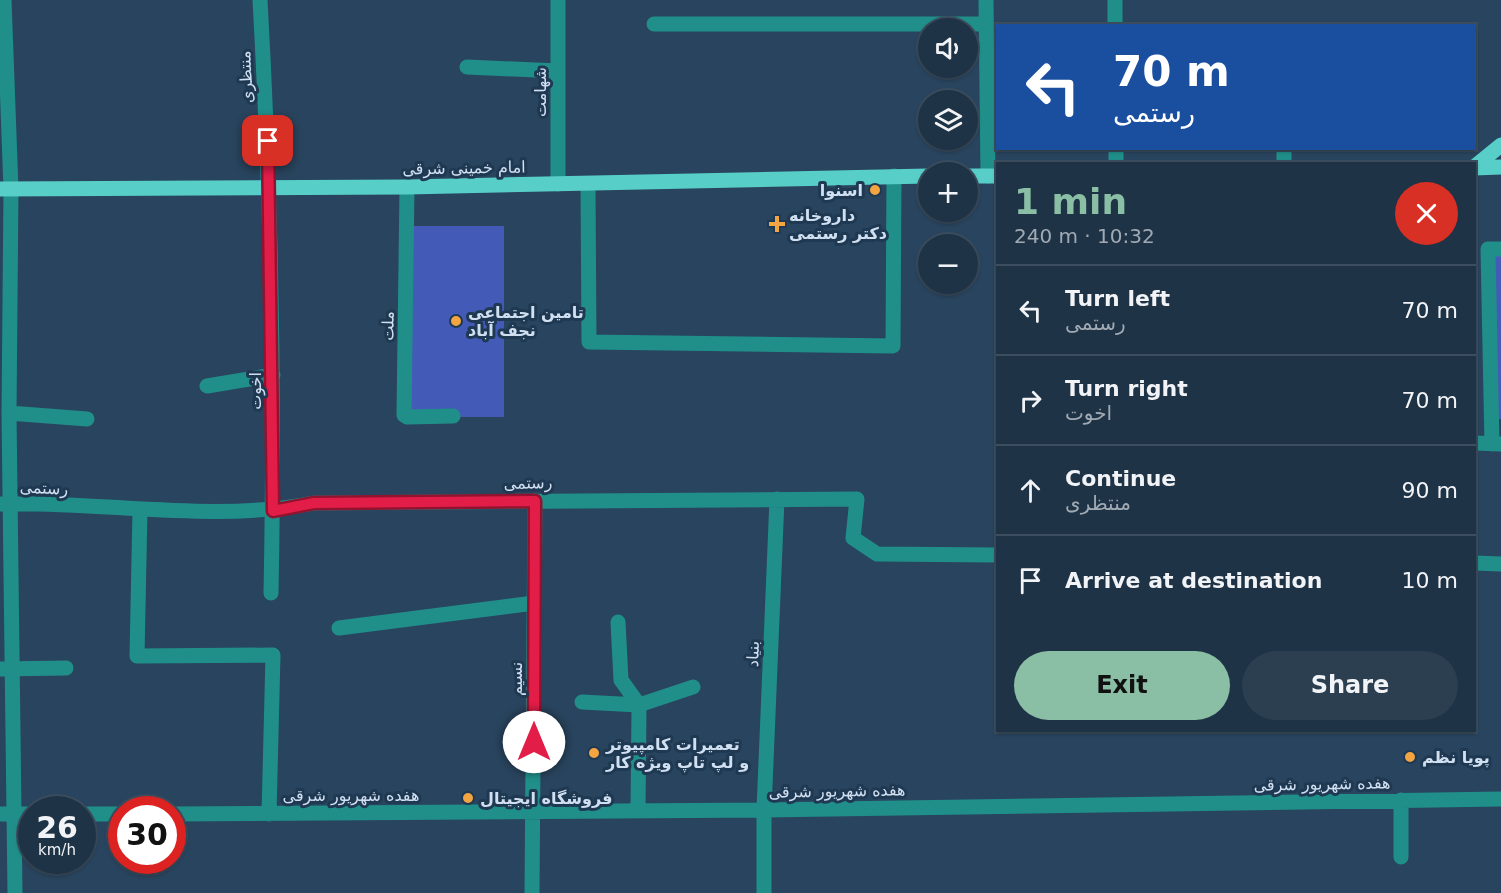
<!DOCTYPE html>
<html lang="en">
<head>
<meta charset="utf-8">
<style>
	body { margin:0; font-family:"DejaVu Sans",Vazirmatn,sans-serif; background:#2c3f51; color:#f1f3f6; height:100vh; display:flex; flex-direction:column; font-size:22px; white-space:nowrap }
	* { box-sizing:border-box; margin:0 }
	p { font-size:20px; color:#a1aab3 }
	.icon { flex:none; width:33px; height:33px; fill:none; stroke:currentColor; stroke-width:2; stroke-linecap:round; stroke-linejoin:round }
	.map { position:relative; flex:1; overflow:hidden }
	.details { position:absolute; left:996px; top:162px; width:480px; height:570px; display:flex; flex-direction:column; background:#1f3346; border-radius:0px; box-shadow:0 2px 4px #0004,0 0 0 2px #3c4e5f }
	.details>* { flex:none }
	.banner { position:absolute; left:996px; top:24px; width:480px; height:126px; border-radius:0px; box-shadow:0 2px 4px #0004,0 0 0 2px #3c4e5f; background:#1a4fa0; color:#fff; overflow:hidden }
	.fabs { position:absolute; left:918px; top:18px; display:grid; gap:12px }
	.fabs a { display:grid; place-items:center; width:60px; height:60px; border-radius:50%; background:#1f3346; box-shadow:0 2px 4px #0004,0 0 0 2px #3c4e5f; font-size:30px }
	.speed { position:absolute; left:18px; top:796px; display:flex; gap:12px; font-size:30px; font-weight:700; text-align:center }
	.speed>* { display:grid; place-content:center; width:78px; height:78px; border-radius:50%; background:#1f3346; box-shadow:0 2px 4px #0004,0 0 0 2px #3c4e5f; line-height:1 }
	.speed small { font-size:15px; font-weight:400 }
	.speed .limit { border:9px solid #d22; background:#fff; color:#111 }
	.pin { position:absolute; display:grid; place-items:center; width:51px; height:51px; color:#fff; margin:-26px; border-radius:12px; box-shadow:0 3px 9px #0006 }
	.me { position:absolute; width:66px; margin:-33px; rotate:0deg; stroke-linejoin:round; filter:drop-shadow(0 0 4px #0008) }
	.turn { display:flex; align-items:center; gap:21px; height:126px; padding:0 18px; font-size:27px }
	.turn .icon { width:78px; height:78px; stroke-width:2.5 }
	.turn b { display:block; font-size:42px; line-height:51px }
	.round { display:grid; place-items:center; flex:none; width:63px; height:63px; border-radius:32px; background:#2c3f51 }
	.summary { display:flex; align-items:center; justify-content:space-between; height:102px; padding:0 18px }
	h1 { font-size:36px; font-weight:800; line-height:45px; color:#8abfa5 }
	.primary-button { display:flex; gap:12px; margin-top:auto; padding:12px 18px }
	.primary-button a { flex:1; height:69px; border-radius:36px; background:#8abfa5; color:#111; font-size:24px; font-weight:800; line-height:69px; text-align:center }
	.primary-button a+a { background:#2c3f51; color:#f1f3f6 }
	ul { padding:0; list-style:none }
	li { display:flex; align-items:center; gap:18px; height:90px; padding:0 18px; border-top:2px solid #3c4e5f }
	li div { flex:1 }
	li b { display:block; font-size:22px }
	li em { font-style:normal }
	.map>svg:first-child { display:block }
	.building { fill:#435ab7 }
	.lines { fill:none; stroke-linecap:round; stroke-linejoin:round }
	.minor { stroke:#208f8a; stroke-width:15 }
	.major { stroke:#57cec7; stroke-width:15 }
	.route-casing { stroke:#92132f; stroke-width:15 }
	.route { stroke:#e11d48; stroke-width:10 }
	.poi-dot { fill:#f2a540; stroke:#1f3953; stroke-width:2 }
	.labels { text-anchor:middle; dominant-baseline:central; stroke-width:6; stroke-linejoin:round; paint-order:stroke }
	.street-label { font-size:16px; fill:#d1e0f1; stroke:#1f3953 }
	.poi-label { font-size:16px; font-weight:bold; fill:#d1e0f1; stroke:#1f3953; text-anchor:start }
</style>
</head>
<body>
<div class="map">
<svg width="1501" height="893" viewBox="0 0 1501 893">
	<rect width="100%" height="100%" fill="#29445e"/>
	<path class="building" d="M407 226H504V417H407Z
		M1495 251H1501V419H1497Z"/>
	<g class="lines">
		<path class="minor" d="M4 0 11 189 9 413 15 893
			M260 0C271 198 275 395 271 593
			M986 0 988 176
			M1115 0V26
			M654 24H986
			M467 67 558 71
			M1116 148V164
			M1284 148V164
			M558 184V0
			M588 184 589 342 893 346 894 176
			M407 187 404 415 407 417 453 416
			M207 386 273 375
			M9 413 87 419
			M1474 443 1501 444
			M1492 444 1488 249H1501
			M0 504C105 501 210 523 314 503L857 499 853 538 877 554 998 555
			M140 510 137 656 273 655 269 814
			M1474 563 1501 564
			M618 622 621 680 639 705 638 811
			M339 628 534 603
			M0 669 66 668
			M582 702 639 705 693 687
			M0 814H32
			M82 814H122
			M172 814 764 810 1501 799
			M1401 857V800
			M532 893 535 501
			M764 893V810L777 499"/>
		<path class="major" d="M1474 167 1501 145
			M1474 168 1501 167
			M968 176H998
			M0 189 407 187 928 176"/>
	</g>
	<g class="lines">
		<defs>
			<path id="route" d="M268 141 273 511 314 503 535 501 534 742"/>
		</defs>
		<use href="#route" class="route-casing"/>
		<use href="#route" class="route"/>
	</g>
	<g class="poi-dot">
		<circle cx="875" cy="190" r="6"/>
		<path d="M774 215h6v6h6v6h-6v6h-6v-6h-6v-6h6z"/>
		<circle cx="456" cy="321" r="6"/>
		<circle cx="594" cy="753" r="6"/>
		<circle cx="1410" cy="757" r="6"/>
		<circle cx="468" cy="798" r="6"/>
	</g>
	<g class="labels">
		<g class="street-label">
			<text transform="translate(246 77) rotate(-93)">منتظری</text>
			<text transform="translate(540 92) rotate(-90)">شهامت</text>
			<text transform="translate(464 168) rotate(-1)">امام خمینی شرقی</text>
			<text transform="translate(388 326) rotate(-89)">ملت</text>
			<text transform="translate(255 391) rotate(-90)">اخوت</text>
			<text transform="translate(528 483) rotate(-1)">رستمی</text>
			<text transform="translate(44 488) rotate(3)">رستمی</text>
			<text transform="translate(753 654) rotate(-88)">بنیاد</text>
			<text transform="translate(516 679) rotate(-90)">نسیم</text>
			<text transform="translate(1322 784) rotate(-1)">هفده شهریور شرقی</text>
			<text transform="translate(837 791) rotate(-1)">هفده شهریور شرقی</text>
			<text x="351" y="795">هفده شهریور شرقی</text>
		</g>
		<g class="poi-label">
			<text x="863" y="190" text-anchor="end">اسنوا</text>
			<text x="789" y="215">داروخانه<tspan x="789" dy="18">دکتر رستمی</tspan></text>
			<text x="468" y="312">تامین اجتماعی<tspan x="468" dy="18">نجف آباد</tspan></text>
			<text x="606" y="744">تعمیرات کامپیوتر<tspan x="606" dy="18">و لپ تاپ ویژه کار</tspan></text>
			<text x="1422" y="757">پویا نظم</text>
			<text x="480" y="798">فروشگاه ایجیتال</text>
		</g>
	</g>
</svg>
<div class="fabs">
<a><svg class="icon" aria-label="sound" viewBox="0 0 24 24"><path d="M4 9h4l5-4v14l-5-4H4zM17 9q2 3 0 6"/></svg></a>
<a><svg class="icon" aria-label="layers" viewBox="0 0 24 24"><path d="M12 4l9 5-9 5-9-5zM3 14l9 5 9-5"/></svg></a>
<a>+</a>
<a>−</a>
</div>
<div class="speed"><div>26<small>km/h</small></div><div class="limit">30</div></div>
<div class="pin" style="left:268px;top:141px;background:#d93025"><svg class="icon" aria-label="arrive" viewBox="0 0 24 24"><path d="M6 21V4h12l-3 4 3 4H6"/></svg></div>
<svg class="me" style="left:534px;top:742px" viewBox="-20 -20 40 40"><circle r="19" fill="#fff"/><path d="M0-13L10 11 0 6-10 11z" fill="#e11d48"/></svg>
<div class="banner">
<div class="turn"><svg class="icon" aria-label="left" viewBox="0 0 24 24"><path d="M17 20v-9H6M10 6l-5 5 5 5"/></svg><div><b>70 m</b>رستمی</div></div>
</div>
<section class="details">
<div class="summary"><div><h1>1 min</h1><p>240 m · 10:32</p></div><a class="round" style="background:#d93025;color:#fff"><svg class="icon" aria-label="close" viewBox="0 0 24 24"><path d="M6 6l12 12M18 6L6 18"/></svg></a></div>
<ul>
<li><svg class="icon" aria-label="left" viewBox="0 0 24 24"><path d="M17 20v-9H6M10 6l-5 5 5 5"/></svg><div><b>Turn left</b><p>رستمی</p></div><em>70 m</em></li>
<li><svg class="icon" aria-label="right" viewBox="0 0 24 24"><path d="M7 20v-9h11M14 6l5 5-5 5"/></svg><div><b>Turn right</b><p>اخوت</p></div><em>70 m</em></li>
<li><svg class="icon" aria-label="ahead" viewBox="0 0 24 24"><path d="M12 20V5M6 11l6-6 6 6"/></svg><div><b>Continue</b><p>منتظری</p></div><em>90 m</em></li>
<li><svg class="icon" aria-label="arrive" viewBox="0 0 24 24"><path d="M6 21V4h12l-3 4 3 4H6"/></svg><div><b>Arrive at destination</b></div><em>10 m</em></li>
</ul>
<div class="primary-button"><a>Exit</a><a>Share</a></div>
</section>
</div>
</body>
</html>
